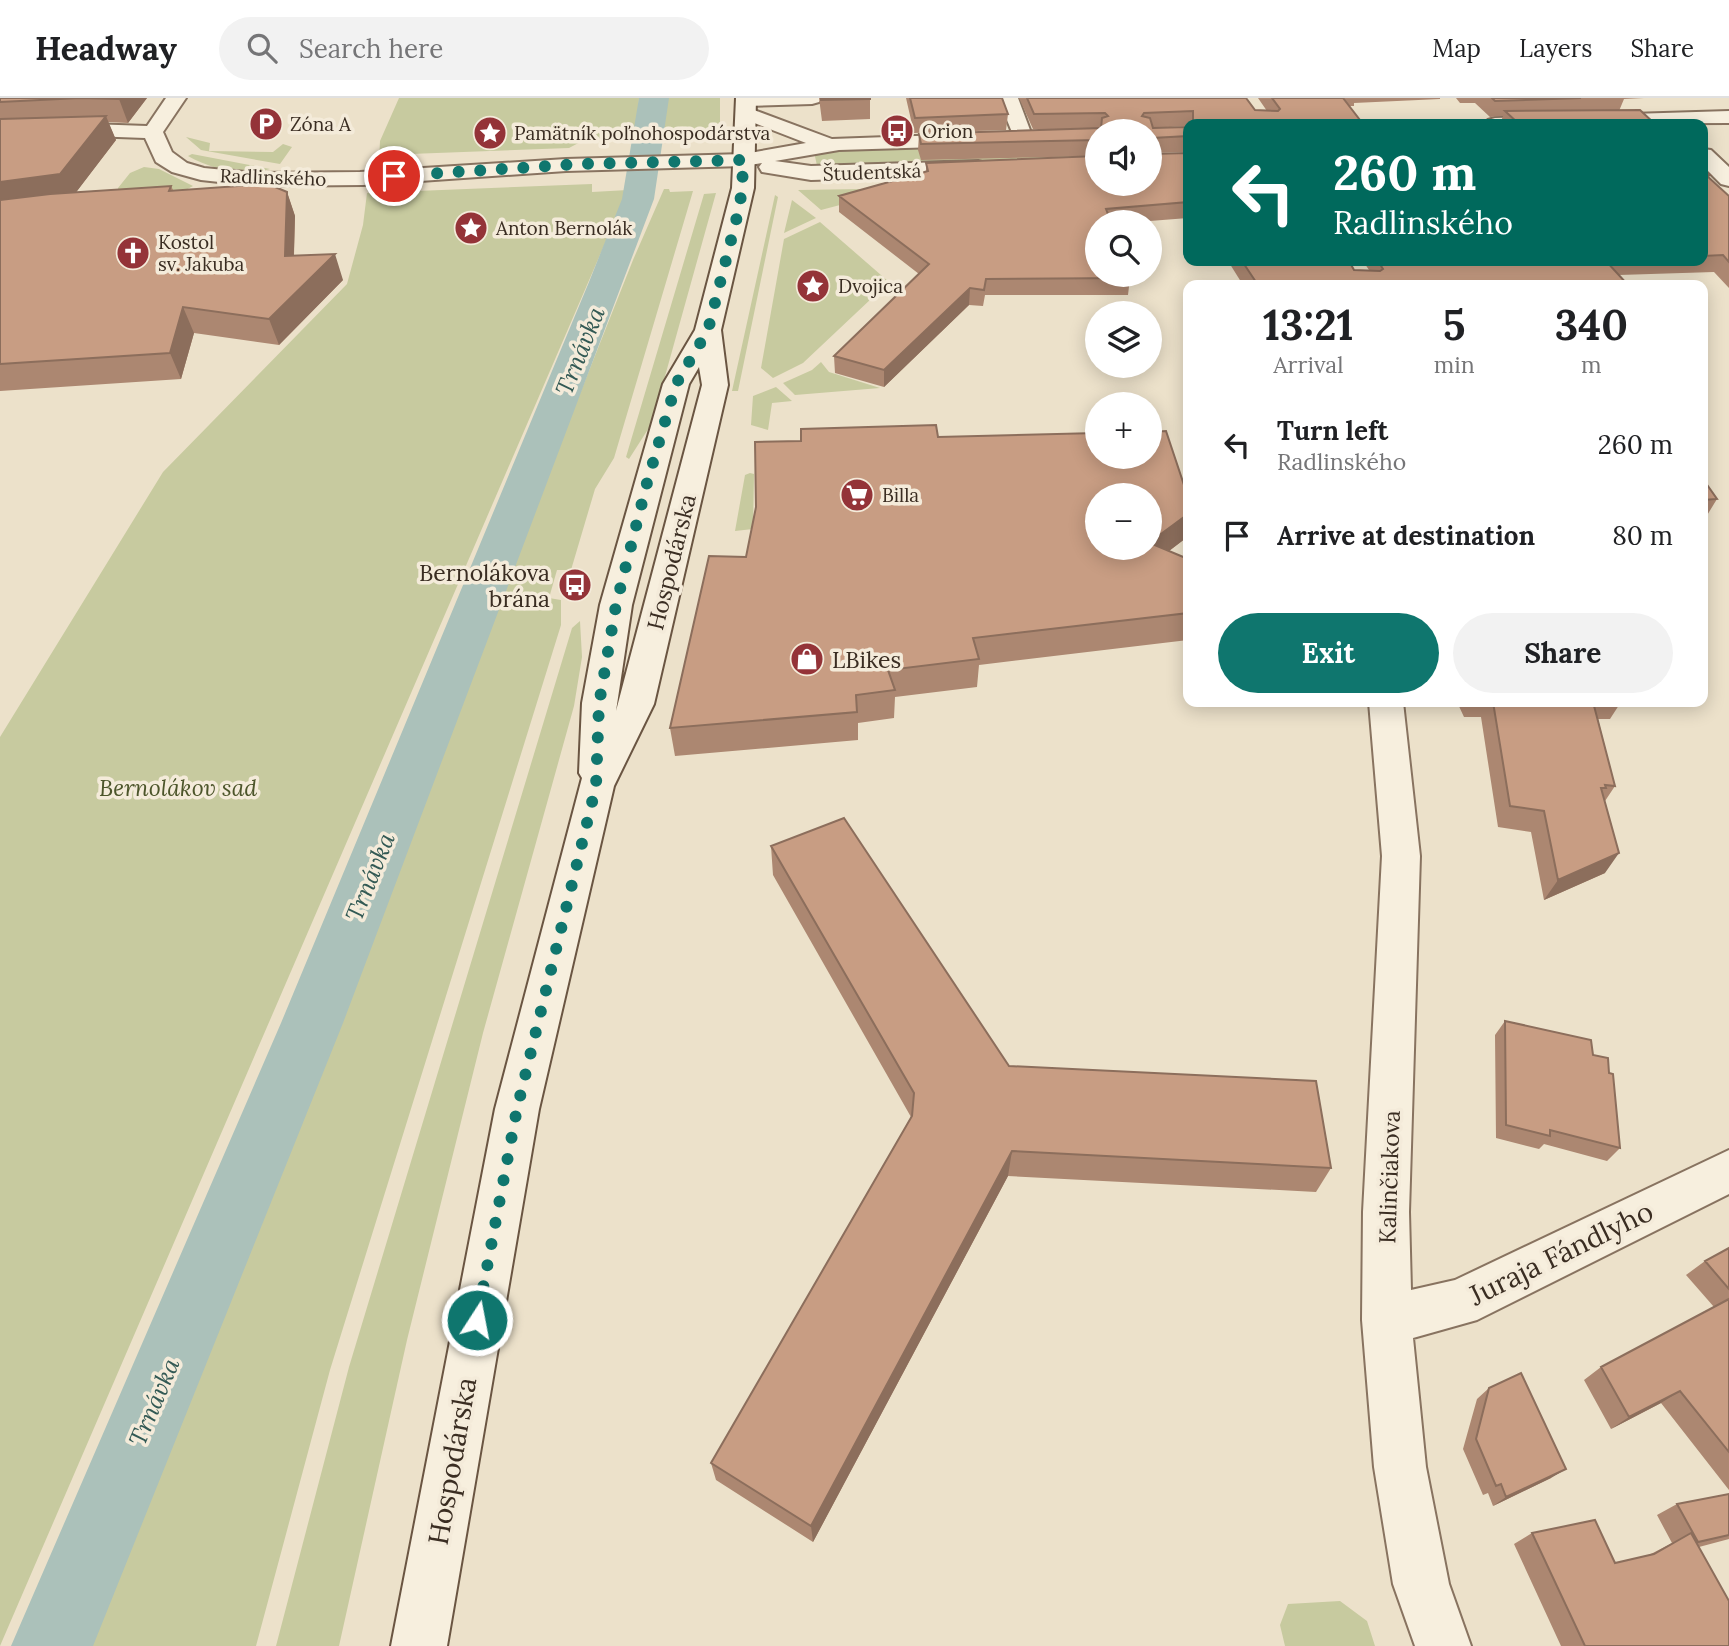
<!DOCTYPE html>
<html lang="en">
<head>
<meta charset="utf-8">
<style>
	body { margin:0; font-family:Lora,serif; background:#f2f2f2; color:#202124; height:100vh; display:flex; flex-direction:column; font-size:26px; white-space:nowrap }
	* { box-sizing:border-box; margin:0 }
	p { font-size:23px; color:#757577 }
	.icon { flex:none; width:38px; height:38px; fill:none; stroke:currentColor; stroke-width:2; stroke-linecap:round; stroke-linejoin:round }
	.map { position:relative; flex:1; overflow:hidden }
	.drawer { position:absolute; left:1183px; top:182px; width:525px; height:427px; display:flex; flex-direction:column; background:#fff; border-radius:14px; box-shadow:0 4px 18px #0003 }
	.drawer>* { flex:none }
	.top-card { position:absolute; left:1183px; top:21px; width:525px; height:147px; border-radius:14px; box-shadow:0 4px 18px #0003; background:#00695c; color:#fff; overflow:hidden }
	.tools { position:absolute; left:1085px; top:21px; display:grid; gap:14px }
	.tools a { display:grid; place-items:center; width:77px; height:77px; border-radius:50%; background:#fff; box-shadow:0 4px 18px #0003; font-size:35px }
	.pin { position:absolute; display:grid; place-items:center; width:60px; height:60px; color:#fff; margin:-30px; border:4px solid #fff; border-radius:50%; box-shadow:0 2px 7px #0007 }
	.me { position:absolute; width:77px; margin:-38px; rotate:11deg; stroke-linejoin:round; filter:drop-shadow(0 0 5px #0008) }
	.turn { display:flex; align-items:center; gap:24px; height:147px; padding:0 35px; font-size:32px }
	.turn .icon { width:91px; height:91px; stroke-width:2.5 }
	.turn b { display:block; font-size:49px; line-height:60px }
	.eta { display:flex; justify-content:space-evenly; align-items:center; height:119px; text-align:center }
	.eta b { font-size:42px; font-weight:700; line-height:49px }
	.cta { display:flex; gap:14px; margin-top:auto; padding:14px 35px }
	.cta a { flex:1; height:80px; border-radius:42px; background:#0f766e; color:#fff; font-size:28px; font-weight:700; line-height:80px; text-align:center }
	.cta a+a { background:#f2f2f2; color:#202124 }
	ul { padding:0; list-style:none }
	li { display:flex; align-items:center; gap:21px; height:91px; padding:0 35px }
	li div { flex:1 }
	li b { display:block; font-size:26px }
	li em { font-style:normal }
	header { display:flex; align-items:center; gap:42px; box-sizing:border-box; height:98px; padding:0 35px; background:#fff; border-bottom:2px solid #e0e0e0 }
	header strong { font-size:33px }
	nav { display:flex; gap:38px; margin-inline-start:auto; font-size:24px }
	.search { width:490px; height:63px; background:#f2f2f2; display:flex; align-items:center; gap:18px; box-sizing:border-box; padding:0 24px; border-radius:38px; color:#757577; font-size:26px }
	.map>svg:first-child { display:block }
	.green { fill:#c7ca9f }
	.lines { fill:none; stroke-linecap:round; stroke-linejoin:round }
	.canal { fill:#abc1ba; fill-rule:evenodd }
	.street-casing { stroke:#887360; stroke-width:4 }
	.secondary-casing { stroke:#6a5542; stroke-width:4 }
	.street { fill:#f7efde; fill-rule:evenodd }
	.secondary { fill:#f7efde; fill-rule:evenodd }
	.wall { fill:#ac8771 }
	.shaded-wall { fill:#8c6e5c }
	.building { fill:#c89d83; stroke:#8c6e5c; stroke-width:2 }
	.route { stroke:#0f766e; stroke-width:12; stroke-dasharray:0 21.6 }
	.labels { text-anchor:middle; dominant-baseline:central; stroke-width:7; stroke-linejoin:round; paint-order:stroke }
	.far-poi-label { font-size:19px; fill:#3a2d22; stroke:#f4ebda; text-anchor:start }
	.far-street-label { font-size:19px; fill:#3a2d22; stroke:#f4ebda }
	.street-label { font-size:23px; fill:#3a2d22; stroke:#f4ebda }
	.poi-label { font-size:23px; fill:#3a2d22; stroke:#f4ebda; text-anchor:end }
	.park-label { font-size:23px; font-style:italic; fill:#4c552a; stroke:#f4ebda }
	.water-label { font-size:24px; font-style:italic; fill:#325954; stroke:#f4ebda }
	.near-street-label { font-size:28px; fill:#3a2d22; stroke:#f4ebda }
</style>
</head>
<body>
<header>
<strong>Headway</strong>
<div class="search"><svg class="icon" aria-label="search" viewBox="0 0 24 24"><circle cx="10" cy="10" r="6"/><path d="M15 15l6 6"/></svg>Search here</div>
<nav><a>Map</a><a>Layers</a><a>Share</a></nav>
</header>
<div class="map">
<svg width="1729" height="1548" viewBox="0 0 1729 1548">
	<rect width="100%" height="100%" fill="#ece1ca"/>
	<path class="green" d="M399 0H639L637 39 586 41 569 50 410 56 379 63 380 43Z
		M665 0H720V36L659 38Z
		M186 39 210 45 209 53 273 54 283 46 292 49 280 66 201 52Z
		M1097 43V62L818 72 814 54Z
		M192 56 270 71C244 79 211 71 188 58Z
		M144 69 159 71 193 88 182 94H118V90L130 75Z
		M592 86V94L628 92 0 1548V639L163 374 347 186 363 127 367 95Z
		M664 91H669L670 94 693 93 614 360 595 391 571 472H557L549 500 561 502V527L330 1272 256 1548H83L633 162Z
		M863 91 878 97 821 112 798 92Z
		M716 95 652 325 629 361 626 359 704 96Z
		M775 97 778 99 738 293H732Z
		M792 102 816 120 784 135Z
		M820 124 889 184 803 265 773 280 761 270 784 141Z
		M821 264 829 274 880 290 795 297 783 285 812 272Z
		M776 289 792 303 772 305 768 332 751 327 753 298Z
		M750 375 754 376 753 431 735 433 745 377Z
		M580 523 582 559 574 608 483 935 407 1242 339 1548H276L349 1269 572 530Z
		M1340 1503 1367 1523 1375 1548H1285L1280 1527 1288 1506Z"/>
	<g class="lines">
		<path class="canal" d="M639 0H669L654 101 343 925 93 1548H11L281 925 589 184 622 101Z"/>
		<defs>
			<path id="street" d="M166 0H186L163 34 172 54 187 65 204 70 256 75 360 74 566 61 744 56 806 45 739 19 736 15 739 11 746 9 832 41 971 36 978 38 982 42 978 46 971 48 839 52 775 63 811 68 978 63 986 65 989 70 986 75 978 77 811 82 762 74 759 69 762 65 744 68 566 73 363 87 256 88 201 82 172 74 156 64 145 40 90 38 0 42V30L90 26 147 28Z
				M737 0H822L819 4 812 6 746 8 739 6Z
				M998 0H1018L1033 40 1030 44H1016Z
				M1729 13V25L1485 26 1488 22 1495 20Z
				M1703 51 1711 52 1729 69V88L1721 86 1703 68Z
				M1369 604H1403L1420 758 1409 1114 1411 1192 1455 1182 1729 1052V1096L1477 1222 1413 1240 1426 1369 1449 1486 1471 1548H1415L1393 1486 1374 1369 1362 1222 1363 1114 1382 758Z"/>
			<path id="secondary" d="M736 0H756L754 90 721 232 728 287 654 606 614 688 539 1011 447 1548H391L495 1011 582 680 579 675 582 605 600 507 663 286 695 232 732 90ZM699 269 702 287 616 613 632 507 689 286Z"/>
		</defs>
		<use href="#street" class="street-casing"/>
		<use href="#secondary" class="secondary-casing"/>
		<use href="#street" class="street"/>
		<use href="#secondary" class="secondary"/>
	</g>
	<path class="wall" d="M0 0H147L128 25 108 24 116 42 76 94 171 88 173 92 287 94 295 118 294 157 343 182 279 247 194 235 181 281 0 293Z
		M819 0H870V21L822 23Z
		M906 0H1002L1008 16 1006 32 914 35Z
		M1019 0H1246L1255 12 1267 13 1258 0H1440V1L1354 5V8H1349L1363 26H1188V28L1153 30 1188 29V54L1151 55H1188V120L1137 124H1097L1130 180 1128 197H985L983 208 969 207 884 289 835 275 834 258 919 176 839 114V98L926 74V65L1150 86 1097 33V58L921 62 918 52 919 36 1086 31H1033Z
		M1456 0H1644L1624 1 1619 13 1655 26H1500L1503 18 1490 19 1475 5H1460Z
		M1703 70 1710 77 1709 80 1729 98V190L1714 174 1619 177 1628 187H1243L1228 163H1349L1354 172H1369L1363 163H1703Z
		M938 339 1186 440 1169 453 1188 461V542L979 567 977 589 895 599 894 620 858 625V642L675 658 670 630 746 459Z
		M1703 381 1717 401 1706 419H1703Z
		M1457 604H1621L1610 621H1598L1615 688 1605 703V775L1544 802 1531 734 1498 729 1481 619H1464Z
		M771 748 1009 968 1331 1070 1316 1094 1008 1078 813 1444 716 1382 711 1365 911 1019 773 777Z
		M1505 923 1593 957 1620 1050 1607 1063 1544 1046 1539 1051 1496 1040 1495 937Z
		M1729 1150V1392L1661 1305 1611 1331 1584 1282 1601 1269 1714 1209 1686 1177 1705 1163Z
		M1489 1290 1551 1380 1493 1408 1488 1395 1483 1397 1463 1351 1477 1301Z
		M1729 1396V1441L1699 1449 1729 1548H1561L1514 1446 1532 1435 1615 1465 1649 1457 1672 1445 1657 1417 1677 1406Z"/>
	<path class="shaded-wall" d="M120 0H147L128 25 119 1Z
		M106 18 116 42 71 101 0 110V84Z
		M287 94 295 118 293 183 285 158Z
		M335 156 343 182 279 247 269 221Z
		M970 190 969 207 884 289V272Z
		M183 209 194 235 181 281 170 255Z
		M1188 416V432L1186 440 1144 472 1150 444Z
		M1619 755 1605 775 1544 802 1558 782Z
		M1012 1053 1008 1078 813 1444 811 1428Z
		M1680 1293 1661 1305 1611 1331 1629 1319Z
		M1566 1371 1551 1380 1493 1408 1506 1399Z"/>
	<path class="building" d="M0 0H120L119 1 80 0 0 4Z
		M821 0H870V1L821 2Z
		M910 0H1002L1008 16 915 20Z
		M1027 0H1246L1255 12 1278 13 1280 11 1272 0H1343L1363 26H1193V13L1144 15 1142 18 1150 20 1153 30 1188 29V38L1152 40 1150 42 1151 56 1188 55V104L1106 111 1111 124H1097V177H1129L1130 180 986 181 984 192 970 190 884 272 834 258 929 166 839 98 928 73 926 65 1097 58V86H1150V33H1097V42L921 46 919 36 1101 30 1102 20 1108 18 1105 15 1034 16Z
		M1492 0H1581L1495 3Z
		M1640 12 1655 26H1519L1505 13Z
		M106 18 60 76 0 84V21Z
		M1703 70 1710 77H1706L1729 98V164L1723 157 1703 158Z
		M268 86 287 94 285 158 335 156 269 221 183 209 170 255 0 266V102L50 96 171 88 169 93Z
		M1242 163H1349L1354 172 1380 173 1383 171 1378 163H1606L1628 187H1258Z
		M936 327 938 339 1097 335V359H1150V334L1166 333 1188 399V416L1150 444V397H1097V450H1150V445L1188 461V515L973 540 979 561 888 572 895 592 856 597 857 614 670 630 709 458 746 459 756 409 755 344 801 343V331Z
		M1703 381 1717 401 1703 402Z
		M1493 604H1593L1615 688 1605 687 1606 690H1601L1619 755 1558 782 1544 713 1510 708Z
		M844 720 1009 968 1316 983 1331 1070 1012 1053 811 1428 711 1365 912 1018 914 995 771 748Z
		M1505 923 1591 942 1593 957 1608 960 1609 975 1613 976 1620 1050 1550 1032V1038L1506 1027Z
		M1729 1150V1191L1705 1163Z
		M1729 1201V1354L1680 1293 1629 1319 1601 1269Z
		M1521 1275 1566 1371 1506 1399 1501 1386 1496 1388 1476 1341 1489 1290Z
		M1729 1396V1437L1698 1444 1677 1406Z
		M1595 1422 1615 1465 1654 1456 1691 1435 1729 1503V1548H1585L1532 1435Z"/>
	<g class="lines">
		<path class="route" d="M394 78 580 66 744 62 740 107 708 232 676 286 647 385 616 507 599 606 596 688 517 1011 477 1222"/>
	</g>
	<defs>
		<symbol id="parking-disc" viewBox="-11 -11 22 22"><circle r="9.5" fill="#943338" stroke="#f4ebda"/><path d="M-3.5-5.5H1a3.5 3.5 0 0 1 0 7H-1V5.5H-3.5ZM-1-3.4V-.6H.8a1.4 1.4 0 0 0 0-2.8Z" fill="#fff"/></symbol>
		<symbol id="bus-disc" viewBox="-11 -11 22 22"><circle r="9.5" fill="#943338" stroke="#f4ebda"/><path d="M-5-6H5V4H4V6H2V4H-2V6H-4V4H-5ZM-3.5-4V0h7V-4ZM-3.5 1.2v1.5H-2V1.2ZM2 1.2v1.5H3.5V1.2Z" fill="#fff"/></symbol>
		<symbol id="sight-disc" viewBox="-11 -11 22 22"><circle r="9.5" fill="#943338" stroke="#f4ebda"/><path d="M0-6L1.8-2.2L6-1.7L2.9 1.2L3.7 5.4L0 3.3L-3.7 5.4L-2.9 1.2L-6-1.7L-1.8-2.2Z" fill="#fff"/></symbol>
		<symbol id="church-disc" viewBox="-11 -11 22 22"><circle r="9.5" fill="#943338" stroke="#f4ebda"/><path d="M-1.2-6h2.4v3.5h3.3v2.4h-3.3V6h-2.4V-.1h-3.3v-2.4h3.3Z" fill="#fff"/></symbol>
		<symbol id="supermarket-disc" viewBox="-11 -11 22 22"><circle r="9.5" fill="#943338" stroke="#f4ebda"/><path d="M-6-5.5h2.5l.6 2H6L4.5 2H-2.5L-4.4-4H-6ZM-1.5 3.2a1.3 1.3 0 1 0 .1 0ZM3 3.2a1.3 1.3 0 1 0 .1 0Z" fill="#fff"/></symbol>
		<symbol id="shop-disc" viewBox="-11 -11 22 22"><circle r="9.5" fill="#943338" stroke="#f4ebda"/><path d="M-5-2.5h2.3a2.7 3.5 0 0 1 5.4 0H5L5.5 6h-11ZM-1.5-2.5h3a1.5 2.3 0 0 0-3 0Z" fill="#fff"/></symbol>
	</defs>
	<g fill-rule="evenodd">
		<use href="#parking-disc" x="247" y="7" width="38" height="38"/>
		<use href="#bus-disc" x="878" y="14" width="38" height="38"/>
		<use href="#sight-disc" x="471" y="16" width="38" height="38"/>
		<use href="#sight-disc" x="452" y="111" width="38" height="38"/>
		<use href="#church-disc" x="114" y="136" width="38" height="38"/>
		<use href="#sight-disc" x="794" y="169" width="38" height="38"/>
		<use href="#supermarket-disc" x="838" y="378" width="38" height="38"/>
		<use href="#bus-disc" x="556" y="468" width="38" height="38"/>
		<use href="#shop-disc" x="788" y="542" width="38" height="38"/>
	</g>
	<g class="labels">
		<g class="far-poi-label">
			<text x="290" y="26">Zóna A</text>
			<text x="922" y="33">Orion</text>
			<text x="514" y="35">Pamätník poľnohospodárstva</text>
			<text x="496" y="130">Anton Bernolák</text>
			<text x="158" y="144">Kostol<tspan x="158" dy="22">sv. Jakuba</tspan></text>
			<text x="838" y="188">Dvojica</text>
			<text x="882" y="397">Billa</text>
		</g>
		<g class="far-street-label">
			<text transform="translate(872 74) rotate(-2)">Študentská</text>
			<text transform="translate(273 79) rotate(2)">Radlinského</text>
		</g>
		<g class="street-label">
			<text transform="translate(671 464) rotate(-76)">Hospodárska</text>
			<text transform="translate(1389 1079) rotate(-88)">Kalinčiakova</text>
		</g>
		<g class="poi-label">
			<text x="550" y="474">Bernolákova<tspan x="550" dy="26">brána</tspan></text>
			<text x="832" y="561" text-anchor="start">LBikes</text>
		</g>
		<g class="park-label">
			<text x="178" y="689">Bernolákov sad</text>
		</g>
		<g class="water-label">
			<text transform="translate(580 253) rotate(-68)">Trnávka</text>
			<text transform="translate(370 779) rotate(-68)">Trnávka</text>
			<text transform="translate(154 1304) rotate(-67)">Trnávka</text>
		</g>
		<g class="near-street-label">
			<text transform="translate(1561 1155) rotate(-26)">Juraja Fándlyho</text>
			<text transform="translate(452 1363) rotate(-80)">Hospodárska</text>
		</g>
	</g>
</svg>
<div class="tools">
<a><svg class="icon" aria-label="sound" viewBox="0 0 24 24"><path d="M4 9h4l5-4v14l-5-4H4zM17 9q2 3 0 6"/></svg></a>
<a><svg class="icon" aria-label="search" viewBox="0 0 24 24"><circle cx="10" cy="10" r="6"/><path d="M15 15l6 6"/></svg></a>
<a><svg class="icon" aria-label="layers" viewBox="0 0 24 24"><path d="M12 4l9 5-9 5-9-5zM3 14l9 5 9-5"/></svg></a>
<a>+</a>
<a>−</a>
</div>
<div class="pin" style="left:394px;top:78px;background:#d93025"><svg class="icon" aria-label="arrive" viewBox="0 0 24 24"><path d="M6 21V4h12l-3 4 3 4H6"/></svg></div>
<svg class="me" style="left:477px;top:1222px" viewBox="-20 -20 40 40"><circle r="17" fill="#0f766e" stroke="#fff" stroke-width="3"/><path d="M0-11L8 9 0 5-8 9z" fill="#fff"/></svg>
<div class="top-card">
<div class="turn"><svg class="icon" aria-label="left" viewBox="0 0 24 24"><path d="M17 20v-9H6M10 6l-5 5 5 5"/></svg><div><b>260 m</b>Radlinského</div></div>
</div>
<section class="drawer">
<div class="eta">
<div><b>13:21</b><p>Arrival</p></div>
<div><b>5</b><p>min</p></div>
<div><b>340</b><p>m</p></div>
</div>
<ul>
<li><svg class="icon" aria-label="left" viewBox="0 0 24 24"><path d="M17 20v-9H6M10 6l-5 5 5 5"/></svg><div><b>Turn left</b><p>Radlinského</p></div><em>260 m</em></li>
<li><svg class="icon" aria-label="arrive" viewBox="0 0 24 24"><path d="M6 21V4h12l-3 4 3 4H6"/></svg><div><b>Arrive at destination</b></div><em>80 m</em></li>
</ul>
<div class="cta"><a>Exit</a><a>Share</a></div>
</section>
</div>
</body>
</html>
